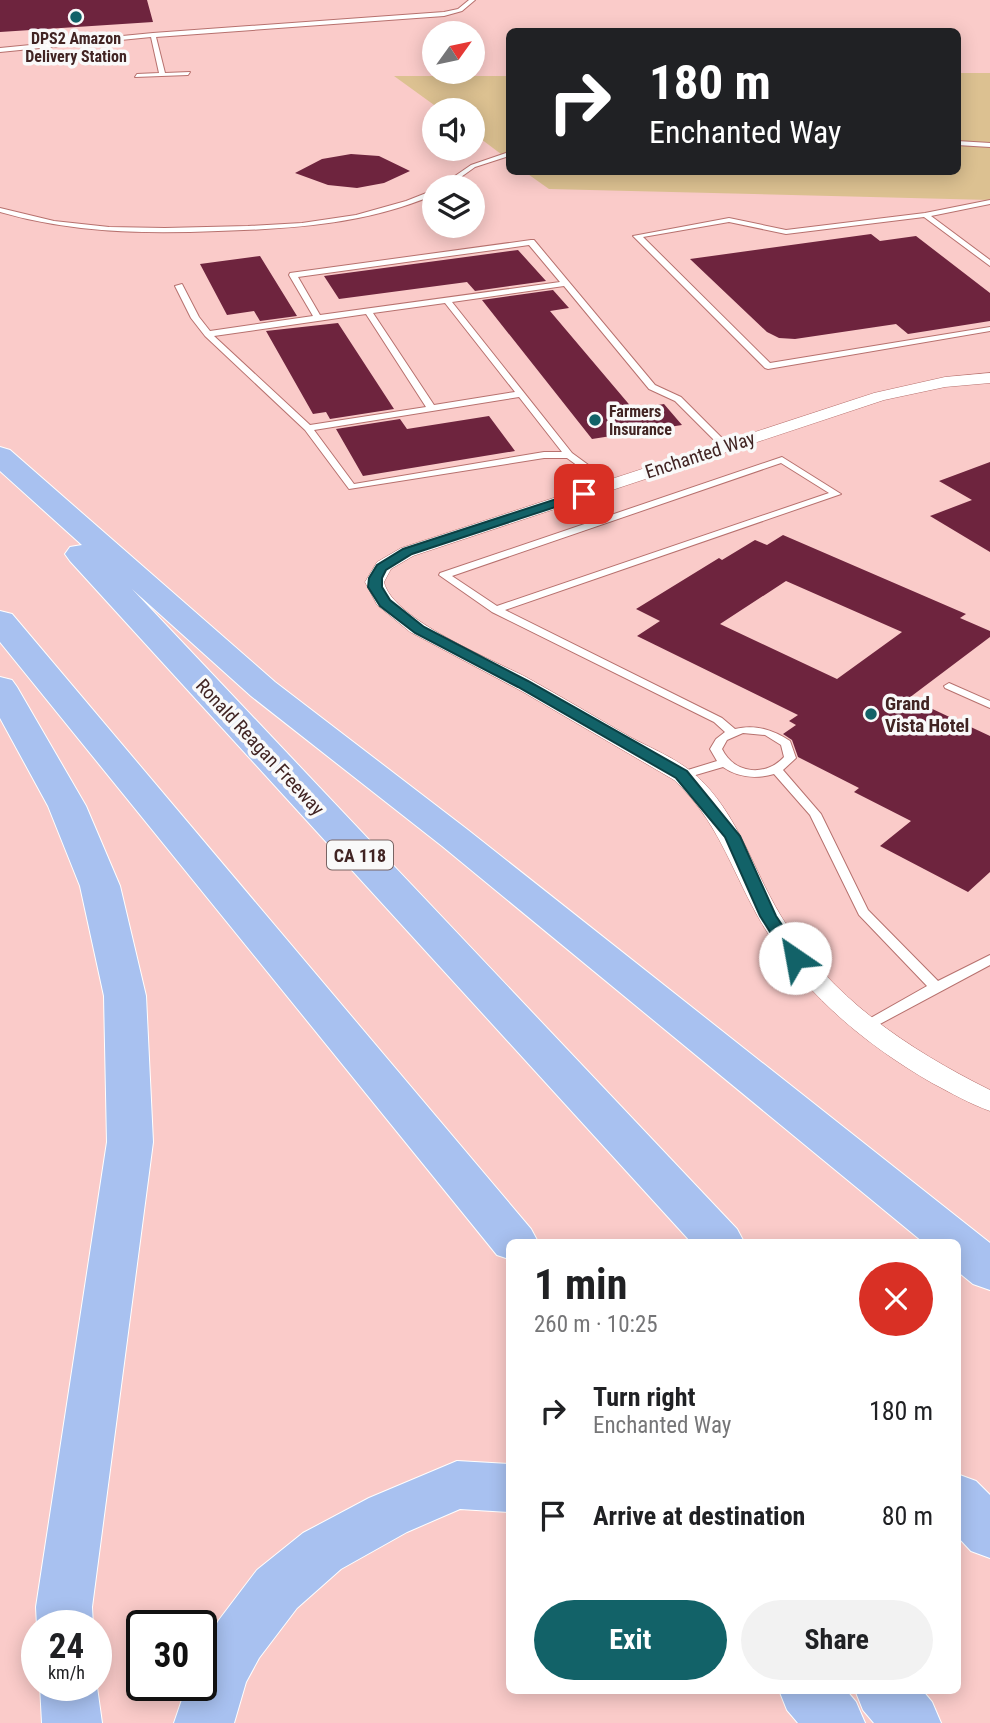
<!DOCTYPE html>
<html lang="en">
<head>
<meta charset="utf-8">
<style>
	body { margin:0; font-family:"Roboto Condensed",sans-serif; background:#f2f2f2; color:#202124; height:100vh; display:flex; flex-direction:column; font-size:26px; white-space:nowrap }
	* { box-sizing:border-box; margin:0 }
	p { font-size:23px; color:#757577 }
	.icon { flex:none; width:38px; height:38px; fill:none; stroke:currentColor; stroke-width:2; stroke-linecap:round; stroke-linejoin:round }
	.map { position:relative; flex:1; overflow:hidden }
	.drawer { position:absolute; left:506px; top:1239px; width:455px; height:455px; display:flex; flex-direction:column; background:#fff; border-radius:10px; box-shadow:0 4px 18px #0003 }
	.drawer>* { flex:none }
	.guide { position:absolute; left:506px; top:28px; width:455px; height:147px; border-radius:10px; box-shadow:0 4px 18px #0003; background:#202124; color:#fff; overflow:hidden }
	.needle { width:46px; rotate:57deg }
	.tools { position:absolute; left:422px; top:21px; display:grid; gap:14px }
	.tools a { display:grid; place-items:center; width:63px; height:63px; border-radius:50%; background:#fff; box-shadow:0 4px 18px #0003; font-size:35px }
	.speed { position:absolute; left:21px; top:1610px; display:flex; gap:14px; font-size:35px; font-weight:700; text-align:center }
	.speed>* { display:grid; place-content:center; width:91px; height:91px; border-radius:50%; background:#fff; box-shadow:0 4px 18px #0003; line-height:1 }
	.speed small { font-size:18px; font-weight:400 }
	.speed .limit { border:4px solid #111; border-radius:10px; background:#fff; color:#111 }
	.pin { position:absolute; display:grid; place-items:center; width:60px; height:60px; color:#fff; margin:-30px; border-radius:14px; box-shadow:0 4px 10px #0006 }
	.me { position:absolute; width:77px; margin:-38px; rotate:327deg; stroke-linejoin:round; filter:drop-shadow(0 0 5px #0008) }
	.turn { display:flex; align-items:center; gap:24px; height:147px; padding:0 28px; font-size:32px }
	.turn .icon { width:91px; height:91px; stroke-width:2.5 }
	.turn b { display:block; font-size:49px; line-height:60px }
	.round { display:grid; place-items:center; flex:none; width:74px; height:74px; border-radius:37px; background:#f2f2f2 }
	.overview { display:flex; align-items:center; justify-content:space-between; height:119px; padding:0 28px }
	h1 { font-size:42px; font-weight:700; line-height:52px }
	.button { display:flex; gap:14px; margin-top:auto; padding:14px 28px }
	.button a { flex:1; height:80px; border-radius:42px; background:#126268; color:#fff; font-size:28px; font-weight:700; line-height:80px; text-align:center }
	.button a+a { background:#f2f2f2; color:#202124 }
	ul { padding:0; list-style:none }
	li { display:flex; align-items:center; gap:21px; height:105px; padding:0 28px }
	li div { flex:1 }
	li b { display:block; font-size:26px }
	li em { font-style:normal }
	.map>svg:first-child { display:block }
	.green { fill:#dcc191 }
	.building { fill:#6e243e; fill-rule:evenodd }
	.lines { fill:none; stroke-linecap:round; stroke-linejoin:round }
	.lane-casing { stroke:#b7716e; stroke-width:2 }
	.street-casing { stroke:#b7716e; stroke-width:1 }
	.highway-casing { stroke:#fff; stroke-width:2 }
	.lane { fill:#fff; fill-rule:evenodd }
	.street { fill:#fff; fill-rule:evenodd }
	.highway { fill:#a8c1f0; fill-rule:evenodd }
	.route { fill:#126268; stroke:#0c4044; stroke-width:2 }
	.poi-dot { fill:#126268; stroke:#f9f9f9; stroke-width:2.5 }
	.labels { text-anchor:middle; dominant-baseline:central; stroke-width:7; stroke-linejoin:round; paint-order:stroke }
	.far-poi-label { font-size:16px; font-weight:bold; fill:#412423; stroke:#f9f9f9 }
	.shield { fill:#f9f9f9; stroke:#786463; stroke-width:2 }
	.shield-label { font-size:18px; font-weight:bold; fill:#412423 }
	.street-label { font-size:19px; fill:#412423; stroke:#f9f9f9 }
	.poi-label { font-size:19px; font-weight:bold; fill:#412423; stroke:#f9f9f9; text-anchor:start }
</style>
</head>
<body>
<div class="map">
<svg width="990" height="1723" viewBox="0 0 990 1723">
	<rect width="100%" height="100%" fill="#facbc9"/>
	<path class="green" d="M957 73H990V200L549 189 525 172H957Z
		M394 76H509V160L473 133 472 110H441Z"/>
	<path class="building" d="M0 0H147L153 22 0 32Z
		M351 154 379 156 410 171 384 183 357 188 328 185 295 173 322 159Z
		M871 234 880 241 916 236 990 293V321L908 334 896 324 795 339 779 338 767 332 690 259Z
		M518 250 546 281 475 291 467 282 339 299 324 276Z
		M260 256 297 316 260 321 254 311 227 315 200 264Z
		M553 290 569 308 550 311 633 409 664 404 682 425 592 439 482 300Z
		M338 323 394 409 330 419 326 412 313 414 266 331Z
		M489 416 515 451 363 476 336 429 400 419 407 429Z
		M990 462V552L930 516 972 500 939 481Z
		M783 535 966 614 960 618 990 631V637L909 698 990 736V872L968 892 880 846 911 821 854 792 859 788 798 757 792 740 783 734 796 725 789 721 798 715 637 636 660 621 636 609 719 558 722 560 755 540 767 545ZM786 581 902 632 837 679 720 624Z"/>
	<g class="lines">
		<defs>
			<path id="lane" d="M469 0H475L462 11 444 16 156 37 165 73 190 72 188 75 135 77 137 74 159 73 151 37 0 52V48L153 33 444 12 458 9Z
				M957 141 990 143V147L957 145Z
				M509 152V156L475 167 447 187H439L471 165Z
				M434 190V195C365 224 293 229 218 231 144 234 72 233 0 212V208L54 221 109 227 165 228 248 226 302 223 356 215 406 201Z
				M990 200V204L931 216 990 260V266L924 217 786 234 729 222 643 237 770 363 990 327V331L768 369 765 368 633 236 729 218 786 230 925 213Z
				M531 240H534L655 385 681 397 729 445V449H723L675 401 649 389 564 286 452 302 572 453 613 483V487H607L567 458H544L349 489 305 430 205 336 191 318 175 286 182 284 199 317 210 331 313 316 289 275 290 273ZM529 245 560 282 320 315 298 277ZM445 303 515 392 434 405 373 313ZM366 314 426 407 310 425 214 336ZM519 397 562 452H544L354 484 314 430Z
				M782 457 841 494 505 610 722 718 735 729C756 724 773 730 790 741L796 758 783 770 821 814 868 910 938 981 990 955V965L865 1032 860 1030 858 1027 860 1024 927 986 859 915 810 815 774 774C756 779 739 778 723 767L682 779 678 777 676 775 678 773 717 761 710 749 716 739 725 732 714 722 492 612 439 575 440 573ZM781 463 829 493 497 606 452 576ZM743 733 765 735 781 745 784 757C766 777 734 774 722 749L727 740Z
				M949 683 990 701V708L945 688 944 686Z"/>
			<path id="street" d="M990 373V383L945 387 884 400 413 556 391 569 384 582C392 619 493 660 526 677 562 697 597 718 632 738 649 747 668 755 684 766 735 802 750 865 781 916 829 997 908 1049 990 1090V1111C970 1104 951 1093 932 1083 861 1042 797 988 757 915 730 866 717 820 674 780L523 692 410 632 377 605 365 582 377 562 401 548 874 393 945 377Z"/>
			<path id="highway" d="M0 447 10 450 275 682 468 830 990 1243V1290L973 1284 957 1271V1242H923L442 846 251 696 132 589 737 1229 744 1242H691L70 561 65 554 70 547 82 545 0 471Z
				M0 611 12 614 531 1229 538 1242H509V1259L497 1255 0 642Z
				M0 677 12 680 17 687 86 806 120 886 146 996 153 1142 92 1607 93 1626H37L36 1607 107 1142 104 996 80 886 48 806 0 718Z
				M457 1461 509 1464V1512L460 1509 407 1532 341 1569 297 1608 259 1658 246 1682 234 1723H174L187 1685H201V1649L219 1620 257 1570 303 1533 369 1498Z
				M957 1474 976 1481 990 1495V1558L971 1551 957 1536Z
				M96 1680 102 1723H42L40 1685H96Z
				M779 1690H846L856 1702 865 1723H798L787 1710Z
				M855 1690H922L932 1702 941 1723H874L863 1710Z"/>
		</defs>
		<use href="#lane" class="lane-casing"/>
		<use href="#street" class="street-casing"/>
		<use href="#highway" class="highway-casing"/>
		<use href="#lane" class="lane"/>
		<use href="#street" class="street"/>
		<use href="#highway" class="highway"/>
	</g>
	<path class="route" d="M584 490 591 494 589 496 412 554 386 570 382 578V587L390 600 424 627 528 681 687 771 740 836 776 916 804 958 801 962H789L760 916 725 837 676 778 518 687 415 633 380 606 368 587 369 578 377 565 403 549Z"/>
	<g class="poi-dot">
		<circle cx="76" cy="17" r="7"/>
		<circle cx="595" cy="420" r="7"/>
		<circle cx="871" cy="714" r="7"/>
	</g>
	<g class="labels">
		<g class="far-poi-label">
			<text x="76" y="38">DPS2 Amazon<tspan x="76" dy="18">Delivery Station</tspan></text>
			<text x="609" y="411" text-anchor="start">Farmers<tspan x="609" dy="18">Insurance</tspan></text>
		</g>
		<rect class="shield" x="327" y="840.5" width="66" height="29" rx="5"/>
		<g class="shield-label">
			<text x="360" y="855">CA 118</text>
		</g>
		<g class="street-label">
			<text transform="translate(700 455) rotate(-18)">Enchanted Way</text>
			<text transform="translate(260 747) rotate(47)">Ronald Reagan Freeway</text>
		</g>
		<g class="poi-label">
			<text x="885" y="703">Grand<tspan x="885" dy="22">Vista Hotel</tspan></text>
		</g>
	</g>
</svg>
<div class="tools">
<a><svg class="needle" viewBox="-14 -14 28 28"><path d="M0-13l5 13h-10z" fill="#e53935"/><path d="M0 13l5-13h-10z" fill="#757577"/></svg></a>
<a><svg class="icon" aria-label="sound" viewBox="0 0 24 24"><path d="M4 9h4l5-4v14l-5-4H4zM17 9q2 3 0 6"/></svg></a>
<a><svg class="icon" aria-label="layers" viewBox="0 0 24 24"><path d="M12 4l9 5-9 5-9-5zM3 14l9 5 9-5"/></svg></a>
</div>
<div class="speed"><div>24<small>km/h</small></div><div class="limit">30</div></div>
<div class="pin" style="left:584px;top:494px;background:#d93025"><svg class="icon" aria-label="arrive" viewBox="0 0 24 24"><path d="M6 21V4h12l-3 4 3 4H6"/></svg></div>
<svg class="me" style="left:795px;top:958px" viewBox="-20 -20 40 40"><circle r="19" fill="#fff"/><path d="M0-13L10 11 0 6-10 11z" fill="#126268"/></svg>
<div class="guide">
<div class="turn"><svg class="icon" aria-label="right" viewBox="0 0 24 24"><path d="M7 20v-9h11M14 6l5 5-5 5"/></svg><div><b>180 m</b>Enchanted Way</div></div>
</div>
<section class="drawer">
<div class="overview"><div><h1>1 min</h1><p>260 m · 10:25</p></div><a class="round" style="background:#d93025;color:#fff"><svg class="icon" aria-label="close" viewBox="0 0 24 24"><path d="M6 6l12 12M18 6L6 18"/></svg></a></div>
<ul>
<li><svg class="icon" aria-label="right" viewBox="0 0 24 24"><path d="M7 20v-9h11M14 6l5 5-5 5"/></svg><div><b>Turn right</b><p>Enchanted Way</p></div><em>180 m</em></li>
<li><svg class="icon" aria-label="arrive" viewBox="0 0 24 24"><path d="M6 21V4h12l-3 4 3 4H6"/></svg><div><b>Arrive at destination</b></div><em>80 m</em></li>
</ul>
<div class="button"><a>Exit</a><a>Share</a></div>
</section>
</div>
</body>
</html>
